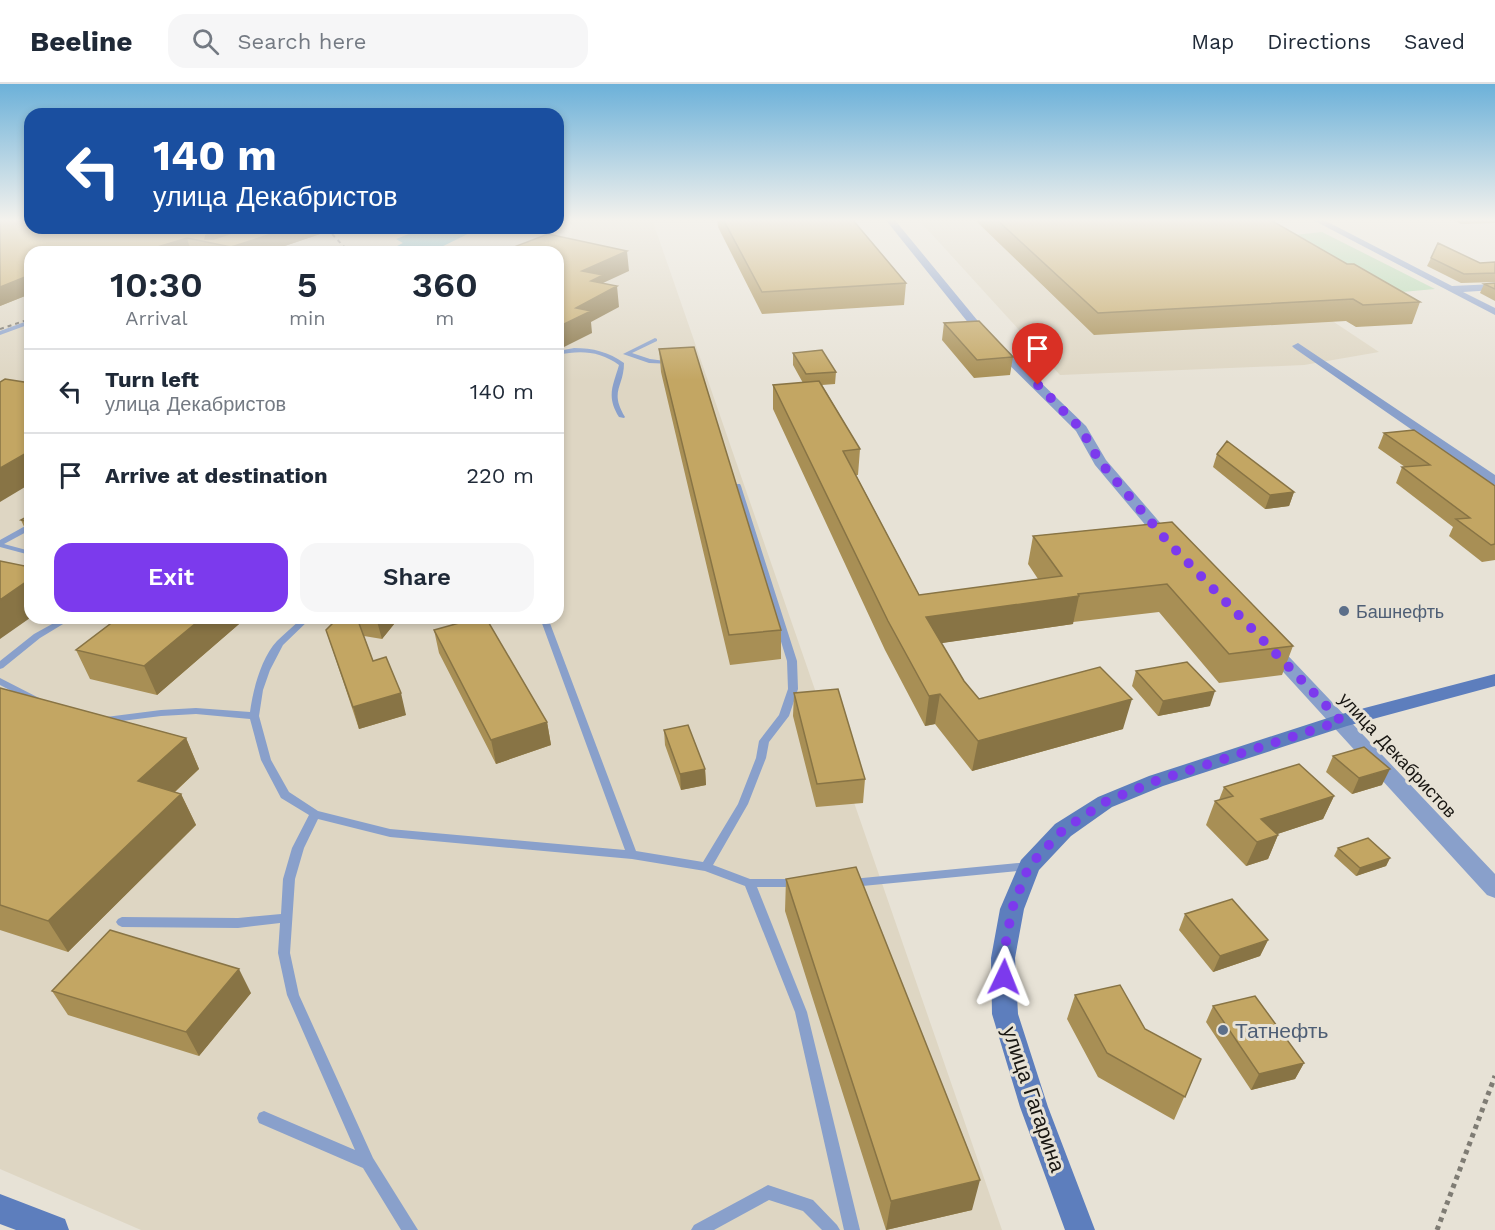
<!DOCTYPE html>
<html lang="en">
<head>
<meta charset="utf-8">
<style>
	body { margin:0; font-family:"Work Sans",sans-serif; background:#f6f6f7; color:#1f2937; height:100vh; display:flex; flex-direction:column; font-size:22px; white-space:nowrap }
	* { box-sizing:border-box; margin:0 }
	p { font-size:20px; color:#747a83 }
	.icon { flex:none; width:33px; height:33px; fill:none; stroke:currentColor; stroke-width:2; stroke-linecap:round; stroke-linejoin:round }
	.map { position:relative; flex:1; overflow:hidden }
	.drawer { position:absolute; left:24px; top:162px; width:540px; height:378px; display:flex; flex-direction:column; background:#fff; border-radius:18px; box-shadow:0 3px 9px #0003 }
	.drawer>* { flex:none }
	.hud { position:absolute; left:24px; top:24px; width:540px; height:126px; border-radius:18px; box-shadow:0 3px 9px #0003; background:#1a4fa0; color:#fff; overflow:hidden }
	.pin { position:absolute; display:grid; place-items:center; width:51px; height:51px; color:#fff; margin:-62px -26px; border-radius:50% 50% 50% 0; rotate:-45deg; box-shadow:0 0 6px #0007 }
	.pin .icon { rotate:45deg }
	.me { position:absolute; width:66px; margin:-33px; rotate:2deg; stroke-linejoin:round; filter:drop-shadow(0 0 4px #0008) }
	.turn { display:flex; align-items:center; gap:21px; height:126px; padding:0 30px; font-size:27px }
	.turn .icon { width:78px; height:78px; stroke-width:2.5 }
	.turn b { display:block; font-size:42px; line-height:51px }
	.eta { display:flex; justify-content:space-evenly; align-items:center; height:102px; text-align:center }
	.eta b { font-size:36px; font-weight:600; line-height:42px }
	.action { display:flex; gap:12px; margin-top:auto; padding:12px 30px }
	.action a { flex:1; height:69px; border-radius:18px; background:#7c3aed; color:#fff; font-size:24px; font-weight:600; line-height:69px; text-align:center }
	.action a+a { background:#f6f6f7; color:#1f2937 }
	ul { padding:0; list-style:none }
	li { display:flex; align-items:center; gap:18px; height:84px; padding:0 30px; border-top:2px solid #e0e1e3 }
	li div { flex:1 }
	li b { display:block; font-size:22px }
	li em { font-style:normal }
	header { display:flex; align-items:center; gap:36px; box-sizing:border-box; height:84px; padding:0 30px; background:#fff; border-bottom:2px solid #e0e1e3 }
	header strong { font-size:28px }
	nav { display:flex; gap:33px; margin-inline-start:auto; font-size:21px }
	.search { width:420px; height:54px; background:#f6f6f7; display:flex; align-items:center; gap:15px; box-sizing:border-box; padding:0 21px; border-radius:18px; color:#747a83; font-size:22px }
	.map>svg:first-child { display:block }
	.built { fill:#ded6c3; fill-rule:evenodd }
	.green { fill:#b1d8af }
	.water { fill:#52acc3 }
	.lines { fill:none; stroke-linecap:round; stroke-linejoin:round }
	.path { stroke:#7f7c74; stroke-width:5; stroke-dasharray:4.5 4.5; stroke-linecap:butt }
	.service { fill:#89a0cb; fill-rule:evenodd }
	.minor { fill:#89a0cb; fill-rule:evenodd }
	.secondary { fill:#5d7ebd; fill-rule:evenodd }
	.rail { stroke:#706d66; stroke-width:2; stroke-dasharray:4 4; stroke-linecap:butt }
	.wall { fill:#a88f55 }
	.shaded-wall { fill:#887445 }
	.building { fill:#c3a663; stroke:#887445; stroke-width:1.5 }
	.route { stroke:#7c3aed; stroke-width:10; stroke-dasharray:0 18 }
	.service-dot { fill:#5c6f8a; stroke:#e7e2d6; stroke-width:2 }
	.labels { text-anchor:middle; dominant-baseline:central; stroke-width:6; stroke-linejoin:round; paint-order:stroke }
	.service-label { font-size:18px; fill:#4e5e75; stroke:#e7e2d6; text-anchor:start }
	.street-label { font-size:18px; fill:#181612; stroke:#e7e2d6 }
	.near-service-label { font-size:21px; fill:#4e5e75; stroke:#e7e2d6; text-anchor:start }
	.near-street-label { font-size:21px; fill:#181612; stroke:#e7e2d6 }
</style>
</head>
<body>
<header>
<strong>Beeline</strong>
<div class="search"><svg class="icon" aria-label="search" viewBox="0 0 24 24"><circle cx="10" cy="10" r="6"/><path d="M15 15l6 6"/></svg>Search here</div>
<nav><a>Map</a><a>Directions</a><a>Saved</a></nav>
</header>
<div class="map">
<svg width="1495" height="1146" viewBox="0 0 1495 1146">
	<rect width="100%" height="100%" fill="#e7e2d6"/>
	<path class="built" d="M558 135H652L1002 1146H141L0 1085V149L30 144H558ZM30 168H558V534H30Z
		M918 135H1183L1203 151 1379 268 1304 281 1060 291Z"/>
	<path class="green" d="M1322 148 1435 205 1402 208 1391 206 1294 151Z"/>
	<path class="water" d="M424 144H480L431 168H356L393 164 403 159 396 155Z"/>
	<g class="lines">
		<path class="path" d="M1437 1146 1495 992"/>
		<path class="service" d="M30 236V240L0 251V247Z
			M655 254 657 255V257L632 269 650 275 673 278V280L649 279 623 270Z
			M574 264C593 264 609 268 624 279 624 303 609 307 625 333L624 334 619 333C606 312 613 302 619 281 600 267 580 266 558 271V267Z
			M734 400H740L741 402 797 577 798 605 789 632 769 658 766 674 748 720 713 781 750 795H797L801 796 803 799 801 802 797 803H757L807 928 860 1146H844L795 928 745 802 705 787 632 775 390 753 318 735 304 764 295 795 290 869 299 911 373 1074 418 1146H401L363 1084 259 1039 257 1034 259 1029 264 1027 355 1066 287 911 278 869 280 839 238 844 122 843 118 841 116 838 118 835 122 833 238 834 281 830 283 795 292 764 309 731 281 714 261 676 250 635 196 630 161 632 106 639 101 636 106 633 161 626 196 624 250 628C253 606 261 574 277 557 285 549 294 542 302 534H311L283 561 270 586 263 606 259 632 271 676 289 708 318 727 390 745 625 766 540 534H548L636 767 703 778 738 720 756 674 759 657 779 631 788 605 787 577 733 402Z
			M27 441H30V446L4 460 30 467V471L0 463V456Z
			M63 534H73L40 554 3 584 0 585V577L34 550Z
			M0 594 41 615 43 617 41 619H35L0 601Z
			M1029 778 1033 779 1035 782 1033 785 1029 786 852 803 848 802 846 799 848 796 852 795Z
			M768 1101 813 1116 837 1141 840 1146H822L803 1127 769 1116 714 1146H691L694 1141Z"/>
		<path class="minor" d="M885 135H894L982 242 1086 342 1106 376 1175 456 1177 459 1175 462H1163L1095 381 1076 347 974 246Z
			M1311 135H1322L1452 202 1495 200V206L1463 208 1495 224V231Z
			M1298 259 1495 391V401L1490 400 1294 264 1292 262Z
			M1270 558 1276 559 1495 790V814L1487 811 1264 567 1261 563 1264 559Z"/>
		<path class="secondary" d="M1495 590V602L1347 642 1163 702 1112 723 1071 752 1039 786 1024 825 1015 874 1018 930 1048 1023 1095 1146H1065L1020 1023 992 930 991 874 1000 825 1021 776 1055 740 1098 713 1149 692 1334 632Z
			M0 1110 65 1135 69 1146H16L0 1140Z"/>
		<path class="rail" d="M337 144 332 150 349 168
			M0 245 30 235"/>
	</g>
	<path class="wall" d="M0 135 30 144H369L355 149 335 145 267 168H30V210L0 222Z
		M717 135H852L906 199 904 221 762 230 718 143Z
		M974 135H1269L1347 180 1420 218 1412 240 1356 243 1346 237 1094 251Z
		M1451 135H1495V139L1461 140Z
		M1431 174 1480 179 1495 178V198L1461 199 1427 182Z
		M1495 199V217L1480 209 1484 200Z
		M944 239 1013 273 1010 291 974 294 942 256Z
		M659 265 781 546V575L730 581 661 288Z
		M793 269 836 288 835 300 822 301 860 365 858 391H856L919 511 1038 495 1028 480 1033 452 1172 438 1293 562 1282 591 1219 599 1159 528 1073 538V540L941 559 964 597 979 615 1123 645 972 687 935 640 925 642 885 566 773 325V301L803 299 793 281Z
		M1384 349 1495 402V476L1482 478 1449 452 1453 443 1396 399 1402 383H1405L1378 364Z
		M1217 370 1294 408 1289 422 1265 425 1213 383Z
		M30 431V456L21 436Z
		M118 534H246L157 611 90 595 76 566Z
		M338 534H399L382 555 364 552 373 577 406 631 359 645 326 546Z
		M434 546 547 638 551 661 496 680 439 569Z
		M1136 587 1210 622 1158 632 1132 602Z
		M0 604 186 654 199 685 175 708 181 710 196 741 68 868 0 846Z
		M794 609 865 695 863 719 816 723 793 632Z
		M664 646 705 685 706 701 681 706 665 661Z
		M1333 672 1382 701 1352 710 1326 688Z
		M1224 703 1334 712 1323 735 1277 750 1278 751 1268 775 1246 782 1206 741 1215 717 1219 716Z
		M1338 764 1390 774 1386 782 1356 792 1334 772Z
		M786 795 972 1126 886 1146 785 827Z
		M1185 830 1268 856 1260 872 1213 888 1179 846Z
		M52 907 251 909 199 972 68 931Z
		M1075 911 1145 945 1201 975 1174 1036 1098 993 1067 935Z
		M1213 922 1304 979 1295 995 1251 1006 1206 938Z"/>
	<path class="shaded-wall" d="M226 144H274L206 158 205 155 206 151Z
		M290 144 335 145 267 168H232L231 163Z
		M354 144H369L355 149Z
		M187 154 191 168H141Z
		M627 167 629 187 603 199 604 209 617 202 619 223 591 238 592 249 558 266V243L576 224 582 187Z
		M30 191V210L0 222V203Z
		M30 367V400L0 418V384Z
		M1294 408 1289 422 1265 425 1270 411Z
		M30 495V534L0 555V516Z
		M1079 512 1073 540 922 562 926 533Z
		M202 534H246L157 611 144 582Z
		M376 534H399L382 555Z
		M1215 607 1210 622 1158 632 1163 617Z
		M401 609 406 631 359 645 353 623Z
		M940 610 935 640 925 642 929 612Z
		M1132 615 1123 645 972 687 978 657Z
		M547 638 551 661 496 680 491 656Z
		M186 654 199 685 153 728 138 697Z
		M705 685 706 701 681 706 680 690Z
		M1390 685 1382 701 1352 710 1359 694Z
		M181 710 196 741 68 868 48 837Z
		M1334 712 1323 735 1256 757 1261 735Z
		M1278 751 1268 775 1246 782 1257 758Z
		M1390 774 1386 782 1356 792 1360 784Z
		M1268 856 1260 872 1213 888 1220 872Z
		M239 885 251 909 199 972 186 948Z
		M1304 979 1295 995 1251 1006 1259 990Z
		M980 1096 972 1126 886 1146 891 1117Z"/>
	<path class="building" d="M0 135H30V144H226L206 151 205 155H214L247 144H290L231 163 187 154 141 168H30V191L0 203Z
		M723 135H852L906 199 762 208Z
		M996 135H1269L1347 180H1354L1420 218 1363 221 1353 215 1098 229Z
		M548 150 627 167 582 187 603 191 591 197 617 202 576 224 591 227 558 243V168H501Z
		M1438 159 1480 179 1495 178V189L1464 190 1431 174Z
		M1495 199V205L1484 200Z
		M979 237 1013 273 977 276 944 239Z
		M694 263 781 546 729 551 659 265Z
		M822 266 836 288 806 290 793 269Z
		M5 295 30 299V367L0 384V298Z
		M819 297 860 365 843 367 919 511 1062 492 1033 452 1172 438 1293 562 1229 570 1167 500 1078 510 1079 512 926 533 964 597 979 615 1100 583 1132 615 978 657 940 610 929 612 888 537 773 301Z
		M1414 346 1495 402V460L1491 461 1456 435 1470 434 1402 383 1430 381 1384 349Z
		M1227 357 1294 408 1270 411 1217 370Z
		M30 431V438L21 436Z
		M0 477 30 483V495L0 516Z
		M118 534H202L144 582 76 566Z
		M338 534H357L373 577 386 573 401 609 353 623 326 546Z
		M477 534H486L547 638 491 656 434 546Z
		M1187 578 1215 607 1163 617 1136 587Z
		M0 604 186 654 138 697 181 710 48 837 0 821Z
		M838 605 865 695 817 700 794 609Z
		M688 641 705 685 680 690 664 646Z
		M1364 663 1390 685 1359 694 1333 672Z
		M1299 680 1334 712 1261 735 1278 751 1257 758 1215 717 1233 712 1224 703Z
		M1368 754 1390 774 1360 784 1338 764Z
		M856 783 980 1096 891 1117 786 795Z
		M1232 815 1268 856 1220 872 1185 830Z
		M110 846 239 885 186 948 52 907Z
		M1120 901 1145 945 1201 975 1185 1013 1107 969 1075 911Z
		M1255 912 1304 979 1259 990 1213 922Z"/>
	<linearGradient id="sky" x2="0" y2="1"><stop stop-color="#6cb1d9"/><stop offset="0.46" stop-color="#f4f2ed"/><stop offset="1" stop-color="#f4f2ed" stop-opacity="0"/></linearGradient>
	<rect width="1495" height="296" fill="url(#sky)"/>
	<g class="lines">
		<path class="route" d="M1004 893 1003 874 1012 825 1029 782 1063 746 1105 718 1156 697 1341 637 1168 458 1100 378 1081 345 1038 301"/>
	</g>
	<g class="service-dot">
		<circle cx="1344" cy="527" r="6"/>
		<circle cx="1223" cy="946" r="6"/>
	</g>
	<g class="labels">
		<g class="service-label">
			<text x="1356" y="527">Башнефть</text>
		</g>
		<g class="street-label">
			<text transform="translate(1398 671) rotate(47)">улица Декабристов</text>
		</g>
		<g class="near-service-label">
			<text x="1235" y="946">Татнефть</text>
		</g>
		<g class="near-street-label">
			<text transform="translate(1034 1015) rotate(71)">улица Гагарина</text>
		</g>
	</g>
</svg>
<div class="pin" style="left:1038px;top:301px;background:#d93025"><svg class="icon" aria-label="arrive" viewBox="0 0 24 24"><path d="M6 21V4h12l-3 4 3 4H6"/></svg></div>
<svg class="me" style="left:1004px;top:893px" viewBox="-20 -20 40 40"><path d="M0-17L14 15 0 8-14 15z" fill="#7c3aed" stroke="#fff" stroke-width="4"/></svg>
<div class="hud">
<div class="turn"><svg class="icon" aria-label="left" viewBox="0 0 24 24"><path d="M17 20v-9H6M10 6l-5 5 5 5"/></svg><div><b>140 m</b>улица Декабристов</div></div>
</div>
<section class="drawer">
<div class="eta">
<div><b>10:30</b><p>Arrival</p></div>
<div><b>5</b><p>min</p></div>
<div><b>360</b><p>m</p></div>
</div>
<ul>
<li><svg class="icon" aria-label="left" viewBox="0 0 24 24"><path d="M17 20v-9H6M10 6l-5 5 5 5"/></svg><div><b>Turn left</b><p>улица Декабристов</p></div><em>140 m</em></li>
<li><svg class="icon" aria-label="arrive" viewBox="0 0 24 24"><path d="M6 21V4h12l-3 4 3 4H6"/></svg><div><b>Arrive at destination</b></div><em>220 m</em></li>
</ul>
<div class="action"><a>Exit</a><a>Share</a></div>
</section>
</div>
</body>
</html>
